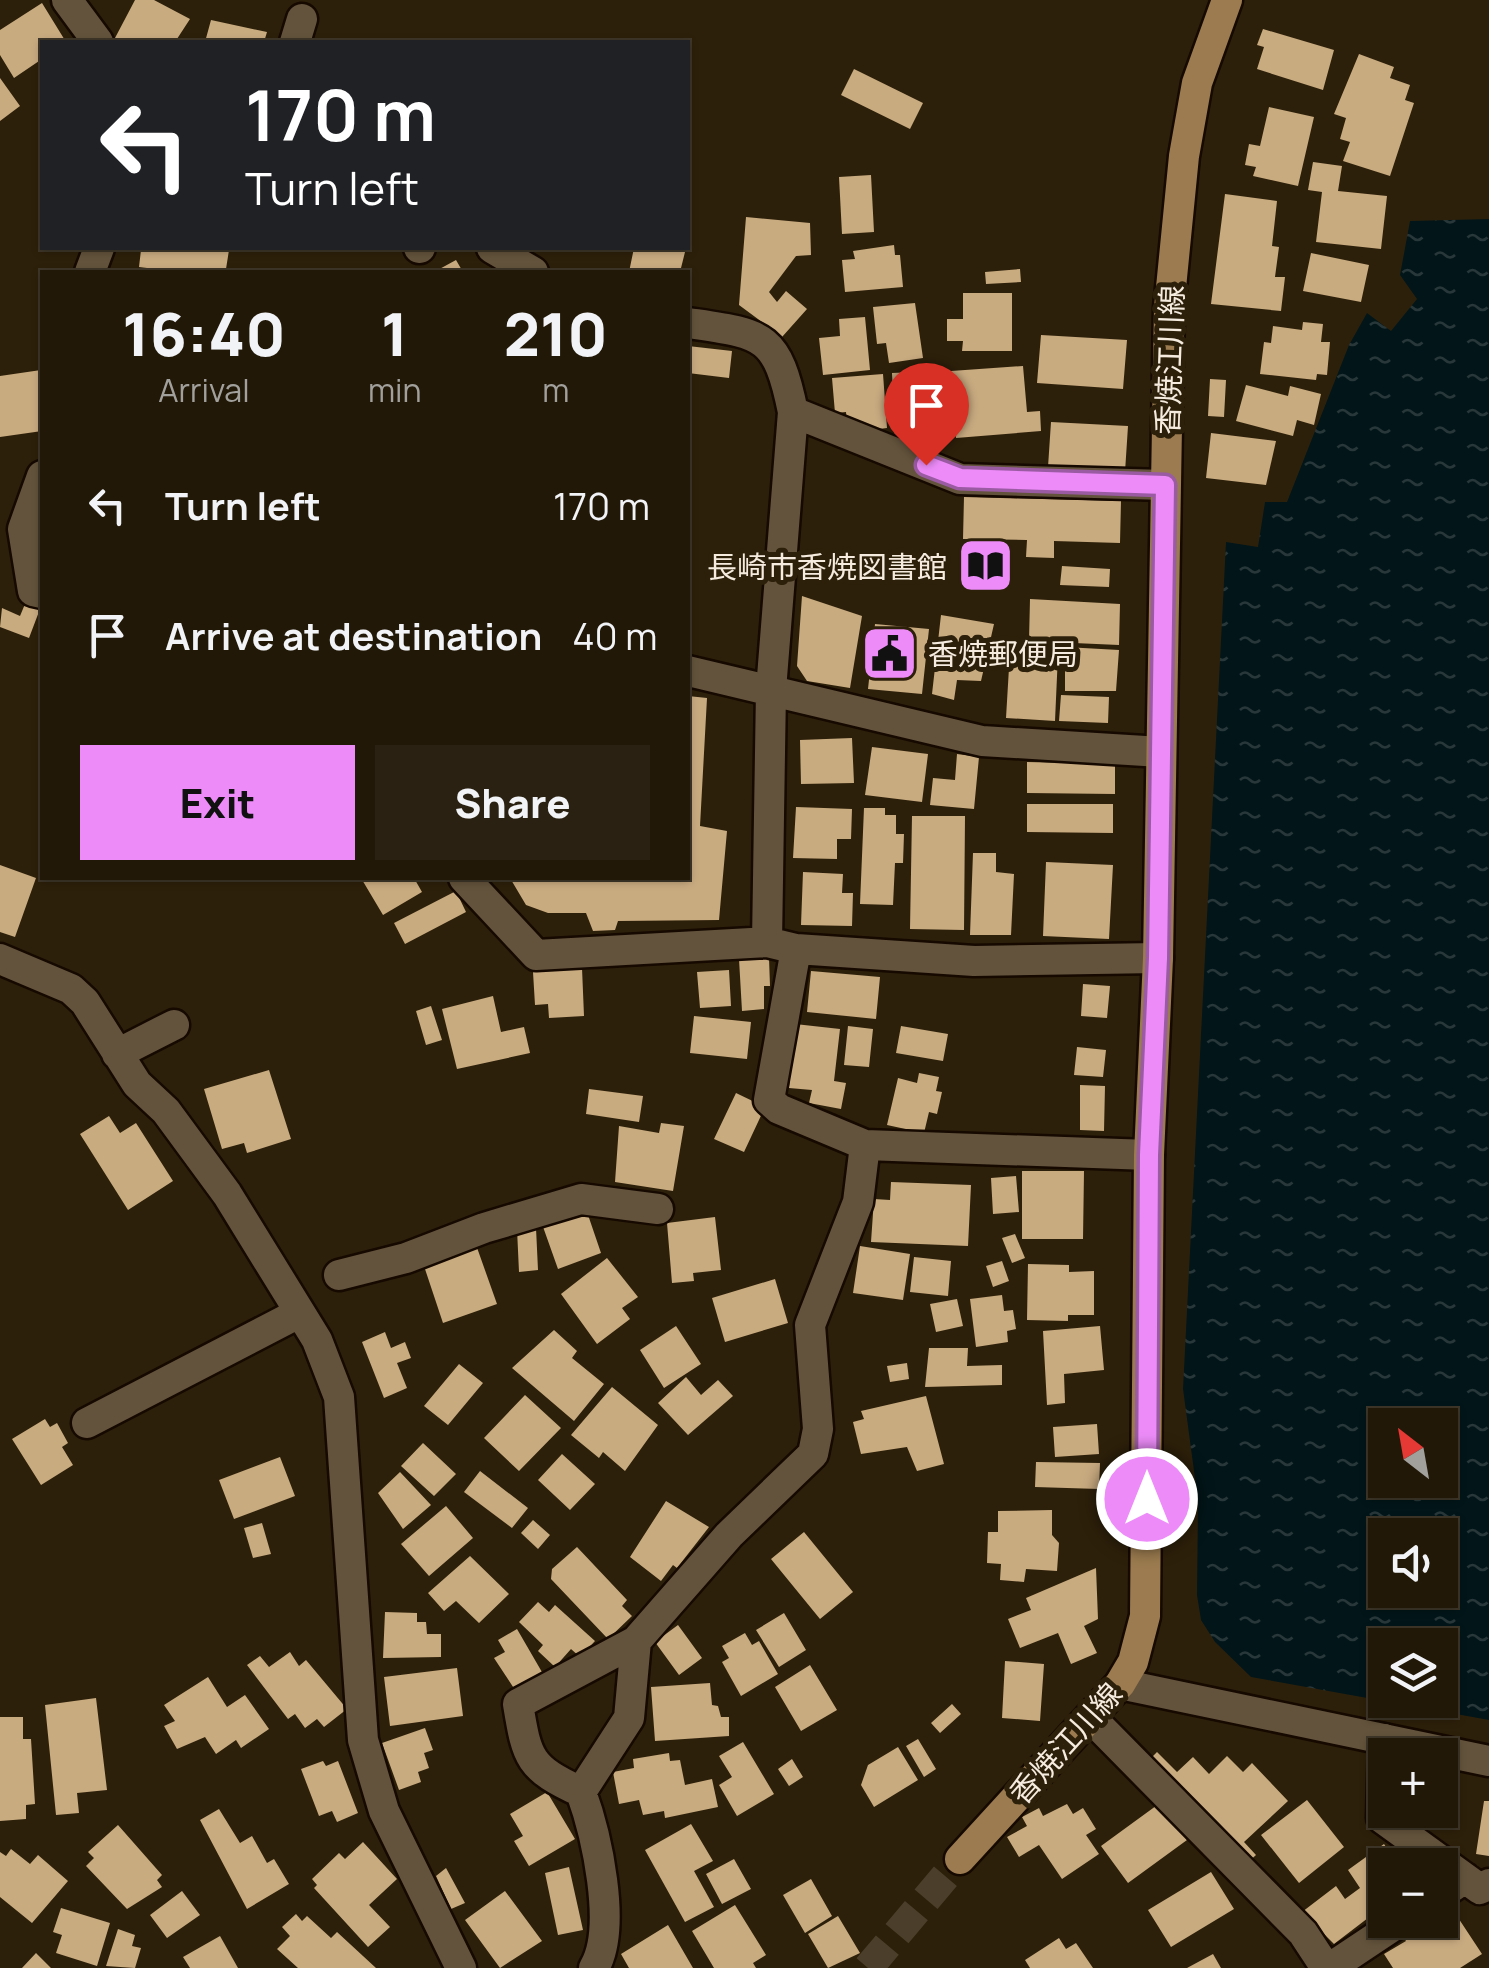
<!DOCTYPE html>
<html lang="en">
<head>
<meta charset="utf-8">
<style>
	body { margin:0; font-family:Manrope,"Noto Sans JP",sans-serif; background:#2a2112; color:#f1f3f6; height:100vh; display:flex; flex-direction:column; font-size:38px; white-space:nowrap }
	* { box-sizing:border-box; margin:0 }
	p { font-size:32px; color:#a2a09c }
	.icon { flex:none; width:55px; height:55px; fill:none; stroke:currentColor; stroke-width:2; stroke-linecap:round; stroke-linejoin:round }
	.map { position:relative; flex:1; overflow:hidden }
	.drawer { position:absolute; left:40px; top:270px; width:650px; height:610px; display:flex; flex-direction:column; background:#221808; border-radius:0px; box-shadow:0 2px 8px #0004,0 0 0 2px #3f3729 }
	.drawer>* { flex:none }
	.top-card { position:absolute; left:40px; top:40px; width:650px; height:210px; border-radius:0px; box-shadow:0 2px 8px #0004,0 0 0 2px #3f3729; background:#202124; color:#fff; overflow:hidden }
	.needle { width:65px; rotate:329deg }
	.buttons { position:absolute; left:1368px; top:1408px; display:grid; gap:20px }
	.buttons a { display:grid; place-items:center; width:90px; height:90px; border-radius:0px; background:#221808; box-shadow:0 2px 8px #0004,0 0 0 2px #3f3729; font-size:50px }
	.pin { position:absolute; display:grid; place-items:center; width:85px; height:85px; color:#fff; margin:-102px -42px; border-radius:50% 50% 50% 0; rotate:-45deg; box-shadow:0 0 10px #0007 }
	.pin .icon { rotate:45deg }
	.me { position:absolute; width:110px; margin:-55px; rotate:0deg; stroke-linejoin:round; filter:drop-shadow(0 0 8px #0008) }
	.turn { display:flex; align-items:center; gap:35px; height:210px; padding:0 40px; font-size:45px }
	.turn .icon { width:130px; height:130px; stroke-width:2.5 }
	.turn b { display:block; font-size:70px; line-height:85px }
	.eta { display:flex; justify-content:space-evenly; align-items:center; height:170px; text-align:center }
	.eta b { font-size:60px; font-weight:800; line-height:70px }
	.action { display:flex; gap:20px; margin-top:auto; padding:20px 40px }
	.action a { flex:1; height:115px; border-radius:0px; background:#ed8cf9; color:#111; font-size:40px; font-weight:800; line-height:115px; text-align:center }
	.action a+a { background:#2a2112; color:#f1f3f6 }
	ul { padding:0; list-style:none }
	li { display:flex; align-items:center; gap:30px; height:130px; padding:0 40px }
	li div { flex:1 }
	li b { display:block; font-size:38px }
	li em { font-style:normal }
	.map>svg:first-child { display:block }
	.water { fill:url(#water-ripples); fill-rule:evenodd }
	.building { fill:#c9ab80 }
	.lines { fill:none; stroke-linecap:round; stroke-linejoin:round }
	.primary-tunnel { stroke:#4b3e2a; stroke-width:30; stroke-dasharray:30 15; stroke-linecap:butt }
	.minor-casing { stroke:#150900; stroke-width:35 }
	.tertiary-casing { stroke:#150900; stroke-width:35 }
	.primary-casing { stroke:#150900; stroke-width:35 }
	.minor { stroke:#63533c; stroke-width:30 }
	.tertiary { stroke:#63533c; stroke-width:30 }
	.primary { stroke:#9b7b4f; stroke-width:30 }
	.route-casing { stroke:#9a5ba2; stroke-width:25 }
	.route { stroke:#ed8cf9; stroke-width:18 }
	.labels { text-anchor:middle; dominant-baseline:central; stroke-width:10; stroke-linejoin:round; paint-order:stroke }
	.street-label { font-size:30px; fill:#f5ebde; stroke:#2d200a }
	.poi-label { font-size:30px; fill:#f5ebde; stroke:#2d200a; text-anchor:end }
</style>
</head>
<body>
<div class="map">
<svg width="1489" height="1968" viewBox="0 0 1489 1968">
	<defs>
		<pattern id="water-ripples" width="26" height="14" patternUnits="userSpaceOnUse" patternTransform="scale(2.5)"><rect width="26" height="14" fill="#021518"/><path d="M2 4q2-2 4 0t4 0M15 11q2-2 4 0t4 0" fill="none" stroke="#283739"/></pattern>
	</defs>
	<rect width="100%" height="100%" fill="#2d200a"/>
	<path class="water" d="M1489 219V1720L1251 1677 1215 1642 1201 1620 1197 1595 1198 1501 1183 1389 1226 542 1258 547 1265 502H1287L1349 345 1367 313 1391 331 1417 299 1400 275 1410 221ZM1385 1425H1440V1480H1385ZM1385 1535H1440V1590H1385ZM1385 1645H1440V1700H1385Z"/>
	<path class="building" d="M135 0H154L190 19 175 42H122L115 38Z
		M42 3 66 42H42V59L14 78 0 55V30Z
		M211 20 267 32 264 42H205Z
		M1263 29 1334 50 1323 90 1257 69 1264 47 1257 45Z
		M1359 54 1394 67 1390 78 1410 85 1405 100 1414 103 1390 176 1343 161 1350 142 1340 139 1346 118 1334 114Z
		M854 69 923 103 910 129 841 95Z
		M0 78 20 106 0 121Z
		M1269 107 1314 117 1298 186 1253 176 1256 167 1245 165 1249 144 1260 146Z
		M1313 162 1342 166 1338 191 1387 196 1381 249 1316 242 1322 192 1308 190Z
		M871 175 874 232 842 234 839 177Z
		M1225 194 1277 201 1272 246 1279 247 1275 277H1285L1281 311 1211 304Z
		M746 217 810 223 811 255 796 256 769 292 777 302 786 291 807 309 782 337 739 305Z
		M894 245 895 255H900L903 287 845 292 842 260 855 259 853 251Z
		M150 248 229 250 226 269 238 272H146L147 268 139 267 141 250Z
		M634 248H686L680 272H629Z
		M1311 253 1369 265 1361 302 1303 291Z
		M456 260 463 272H434Z
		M1020 269 1021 282 986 284 985 272Z
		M963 293H1012V351H962L963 341H947V319H963Z
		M915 303 923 358 889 363 886 343 877 344 873 307Z
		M865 317 870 370 823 375 819 338 840 336 839 319Z
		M1303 322 1323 324 1321 342H1330L1327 375 1317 374 1316 380 1260 374 1264 342 1271 343 1273 326 1302 330Z
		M1041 335 1127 340 1123 389 1037 383Z
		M688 346 732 351 729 378 688 373Z
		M1023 366 1027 412 1040 411 1041 431 956 438 951 371Z
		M41 370 42 431 0 437V376Z
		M937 371 939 440 895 441 892 373Z
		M883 374 887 428 862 431 847 424 846 412 835 413 832 378Z
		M1210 379 1226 380 1224 417 1208 416Z
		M1246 385 1288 396 1290 386 1321 394 1314 425 1297 420 1293 436 1236 421Z
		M1051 422 1128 426 1125 472 1048 467Z
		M1211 433 1276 441 1266 485 1206 478Z
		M964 497 1121 501 1120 543 1054 541V558L1026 557 1027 540 963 539Z
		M1062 566 1110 569 1109 587 1060 585Z
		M802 596 862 616 850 688 807 681 797 666Z
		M1030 599 1120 604 1119 645 1029 641Z
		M25 604 40 609 29 638 0 627 2 608 20 616Z
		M941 615 994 624 981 681 957 680 954 700 932 694Z
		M875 624 929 629 922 694 868 689Z
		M1065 647 1119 650 1116 691H1065Z
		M1010 651 1058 654 1055 721 1006 718Z
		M1061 695 1109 697 1108 723 1059 721Z
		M688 696 707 698 700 826 727 831 719 920 618 921 615 930 593 931 586 913H548L526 905 510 878H688Z
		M852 738 854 783 801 784 800 740Z
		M872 747 928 754 922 802 865 795Z
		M957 754 979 757 974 809 930 805 933 778 955 780Z
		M1027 762 1115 764V794L1027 793Z
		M1027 804H1113V833L1027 832Z
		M796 807 852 809 851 839H837V859L793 858Z
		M864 808H885V815H896V834H904L903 863H895L893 905 860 904Z
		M912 816H965L964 930 910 929Z
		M973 853H996V872L1014 874 1011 935H970Z
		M1046 862 1113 865 1109 939 1043 936Z
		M0 865 36 878 15 937 0 932Z
		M803 872 843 874 842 893H853L852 926 801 925Z
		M361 878H414L422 892 383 915Z
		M456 891 466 912 405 944 394 923Z
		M769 958 770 986H764V1009L742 1011 739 959Z
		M582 968 584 1016 549 1018 548 1004 535 1005 533 972Z
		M729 970 731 1006 700 1008 697 972Z
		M811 971 880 977 876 1019 807 1012Z
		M1083 984 1110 986 1107 1018 1081 1016Z
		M493 996 501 1032 524 1027 530 1053 457 1069 442 1009Z
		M431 1006 442 1040 426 1045 416 1011Z
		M694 1016 751 1022 747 1059 690 1053Z
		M795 1024 840 1029 834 1081 846 1083 841 1109 809 1103 812 1090 789 1088Z
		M848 1026 873 1029 869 1067 844 1065Z
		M901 1026 948 1034 943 1061 896 1053Z
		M1077 1047 1106 1050 1103 1077 1074 1075Z
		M269 1070 291 1139 247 1153 244 1143 222 1149 204 1089Z
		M919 1073 939 1077 936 1091 942 1092 937 1114 929 1112 924 1133 887 1125 898 1078 917 1083Z
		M1080 1085 1105 1086 1104 1131 1080 1130Z
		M589 1089 643 1096 639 1122 586 1114Z
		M736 1093 765 1107 744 1152 714 1139Z
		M109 1116 120 1133 136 1123 173 1181 128 1210 80 1134Z
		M661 1123 684 1126 673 1191 615 1182 619 1126 659 1133Z
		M1022 1171H1084L1083 1239H1022Z
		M1016 1176 1019 1212 993 1214 991 1178Z
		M891 1182 971 1185 968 1246 871 1242 874 1199 890 1200Z
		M586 1209 601 1253 558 1269 542 1224Z
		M715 1217 721 1270 693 1273 694 1281 672 1283 667 1223Z
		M536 1228 538 1270 519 1272 517 1229Z
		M1015 1234 1025 1258 1012 1263 1002 1238Z
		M475 1242 497 1304 443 1323 422 1260Z
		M860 1246 910 1254 903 1300 853 1293Z
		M914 1257 951 1261 948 1296 910 1292Z
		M607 1258 638 1297 622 1308 630 1319 597 1344 561 1294Z
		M1002 1261 1009 1281 993 1287 986 1266Z
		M1028 1264 1069 1265V1272L1094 1271V1315H1068V1321L1027 1320Z
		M775 1279 788 1323 725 1342 712 1298Z
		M1002 1295 1004 1311 1013 1310 1016 1329 1007 1331 1008 1342 976 1347 970 1299Z
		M957 1299 963 1326 936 1332 930 1304Z
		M676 1326 701 1364 664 1388 640 1350Z
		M1100 1326 1104 1370 1064 1374 1065 1403 1047 1405 1043 1331Z
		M554 1330 577 1351 572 1358 604 1384 574 1421 512 1368Z
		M385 1332 391 1348 405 1342 411 1358 397 1363 407 1388 384 1398 362 1342Z
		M929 1348H968L967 1366 1002 1365V1385L925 1387Z
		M907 1363 909 1379 890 1382 887 1366Z
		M459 1364 483 1383 448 1425 424 1406Z
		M686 1377 701 1395 718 1380 733 1396 688 1435 658 1403Z
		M612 1387 658 1425 625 1471 603 1452 599 1458 571 1435Z
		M525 1395 561 1428 519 1471 484 1438Z
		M926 1396 944 1464 917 1471 907 1447 861 1454 853 1422 864 1419 861 1411Z
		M45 1419 50 1427 57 1423 68 1443 62 1447 73 1465 41 1485 12 1439Z
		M1097 1424 1099 1454 1055 1457 1053 1427Z
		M423 1443 456 1474 434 1496 401 1466Z
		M562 1454 595 1484 570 1510 538 1480Z
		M280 1457 295 1496 234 1519 219 1480Z
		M1036 1462 1100 1463 1099 1489 1035 1487Z
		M480 1471 528 1508 512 1528 464 1492Z
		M400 1472 431 1505 403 1529 378 1493Z
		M666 1501 709 1527 677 1568 673 1565 661 1581 630 1557Z
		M446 1506 473 1538 429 1576 401 1544Z
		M1052 1510V1535L1059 1543 1057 1571 1026 1569 1024 1582 1000 1580 1001 1564 987 1563 988 1532H998V1511Z
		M533 1520 550 1535 538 1549 521 1533Z
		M262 1523 271 1554 253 1558 244 1528Z
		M804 1532 853 1592 820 1619 771 1559Z
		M577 1547 627 1600 622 1606 632 1616 608 1639 551 1579 552 1569Z
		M470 1556 509 1594 479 1623 456 1601 444 1611 428 1593Z
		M1096 1568 1098 1619 1084 1626 1097 1653 1071 1664 1058 1633 1020 1648 1008 1619 1031 1610 1026 1598Z
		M538 1602 549 1612 555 1605 595 1641 580 1657 571 1649 555 1667 538 1651 543 1645 519 1622Z
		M385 1612 417 1613V1622H426L427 1634H441V1657L383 1658Z
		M784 1613 806 1650 779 1667 756 1630Z
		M678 1625 702 1658 679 1675 655 1642Z
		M517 1629 546 1679 519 1696 494 1658 505 1652 498 1640Z
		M745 1633 752 1645 759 1641 778 1674 741 1696 722 1662 729 1658 722 1646Z
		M290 1652 299 1666 306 1660 347 1709 324 1727 317 1719 305 1728 295 1714 288 1719 247 1665 260 1656 269 1667Z
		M1005 1661 1044 1664 1040 1721 1002 1718Z
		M810 1665 837 1710 801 1731 775 1687Z
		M457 1668 463 1716 390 1726 384 1677Z
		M208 1677 227 1707 245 1695 269 1729 241 1748 236 1740 216 1754 205 1737 177 1749 164 1726 175 1721 164 1705Z
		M710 1683 712 1705 718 1706 721 1717H729V1736L655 1741 651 1687Z
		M96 1698 107 1790 77 1793 79 1813 56 1815 45 1705Z
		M952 1704 961 1714 940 1733 931 1723Z
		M0 1717H23V1739H31L35 1804 26 1805V1819L0 1821Z
		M425 1728 433 1750 424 1753 429 1768 418 1772 421 1782 399 1790 382 1743Z
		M918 1739 936 1769 924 1777 906 1746Z
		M743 1742 774 1794 737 1816 719 1785 732 1777 719 1756Z
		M898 1747 918 1780 874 1807 861 1785 868 1765Z
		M1157 1752 1177 1772 1193 1757 1209 1774 1227 1756 1243 1772 1252 1763 1288 1801 1244 1842 1256 1855 1245 1865 1147 1762Z
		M669 1753 670 1761 680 1760 685 1785 712 1779 718 1807 665 1818 664 1811 643 1815 639 1800 619 1804 613 1772 634 1768 633 1759Z
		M792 1759 803 1777 789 1786 778 1769Z
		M323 1761 326 1766 338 1761 358 1813 337 1822 332 1811 319 1816 301 1769Z
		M547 1792 575 1839 529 1866 514 1841 523 1836 510 1814Z
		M1307 1800 1344 1847 1299 1883 1261 1835Z
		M1484 1801H1489V1856L1476 1854Z
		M1160 1803 1187 1840 1128 1883 1101 1846Z
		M1067 1804 1073 1814 1083 1808 1096 1829 1086 1835 1099 1854 1062 1879 1039 1845 1019 1857 1007 1837 1027 1826 1022 1817 1039 1808 1043 1816Z
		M219 1809 240 1843 252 1836 267 1863 274 1859 289 1884 247 1909 200 1820Z
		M1394 1810H1433L1427 1837Z
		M691 1824 713 1861 694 1871 714 1907 685 1922 645 1850Z
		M118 1825 162 1875 157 1880 162 1887 127 1909 86 1866 94 1858 88 1852Z
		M363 1842 397 1879 369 1905 390 1927 368 1947 314 1888 317 1885 312 1879 339 1853 345 1859Z
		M1384 1844 1398 1865H1385V1905L1334 1944 1302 1912 1336 1886 1345 1899 1360 1888 1348 1870Z
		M11 1849 30 1864 38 1855 68 1881 32 1923 0 1897V1852L6 1856Z
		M734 1859 751 1889 722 1904 706 1874Z
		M569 1867 583 1930 558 1935 545 1873Z
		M446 1868 465 1903 451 1909 436 1876Z
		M1211 1872 1234 1909 1171 1947 1148 1910Z
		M811 1879 832 1916 805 1933 783 1895Z
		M182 1891 200 1915 167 1938 150 1915Z
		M505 1891 542 1941 500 1968 465 1920Z
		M735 1905 766 1955 753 1963 756 1968H714L692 1931Z
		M61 1908 110 1923 97 1966 56 1953 62 1935 53 1932Z
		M1453 1910 1482 1954 1460 1968H1393L1384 1954 1406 1941 1401 1933 1416 1923 1421 1931Z
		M296 1914 302 1921 307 1916 331 1938 337 1932 376 1968H298L277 1949 290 1936 282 1927Z
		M838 1916 860 1953 828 1968 808 1934Z
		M668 1925 693 1968H629L621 1954Z
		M118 1929 135 1935 132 1946 141 1948 135 1968 106 1966Z
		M220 1936 238 1968H190L183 1957Z
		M1059 1938 1066 1949 1076 1943 1093 1968H1030L1025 1960Z
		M36 1953 51 1968H22Z
		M1213 1954 1221 1968H1187Z"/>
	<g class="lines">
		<path class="primary-tunnel" d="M868 1968 960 1859"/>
		<defs>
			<path id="minor" d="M67 0 98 42
				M295 42 302 19
				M419 248H420
				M492 248 533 272
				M90 272 99 248
				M688 323C763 334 777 333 793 412
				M42 476 23 529 33 591 42 593
				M688 671 982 741 1161 752
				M464 878 536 955 767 942 796 949 974 961 1158 958
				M767 942 771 690 793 412 960 479 1165 485
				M796 949 769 1100 779 1109 865 1145
				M0 959 71 989 85 1002 137 1084 166 1111 227 1194 317 1340 339 1397 363 1740 384 1811 461 1968
				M117 1054 174 1025
				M339 1275 406 1258 484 1228 581 1199 658 1209
				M87 1423 299 1313
				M1090 1717 1303 1933 1326 1968
				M1384 1739 1382 1818 1480 1889 1489 1884
				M581 1792C529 1768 527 1759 518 1704L636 1641
				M1440 1895 1465 1878
				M594 1968C618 1928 596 1833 581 1792L629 1718 636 1641 729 1535 813 1454 818 1429 810 1325 858 1202 865 1145 1149 1155
				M1330 1968 1402 1920"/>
			<path id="tertiary" d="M1120 1684 1489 1761"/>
			<path id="primary" d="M960 1859 1120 1684 1133 1662 1145 1616 1149 1155 1158 958 1169 308 1184 156 1197 83 1227 0"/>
		</defs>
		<use href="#minor" class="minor-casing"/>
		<use href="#tertiary" class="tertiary-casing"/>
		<use href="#primary" class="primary-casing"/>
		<use href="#minor" class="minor"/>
		<use href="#tertiary" class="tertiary"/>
		<use href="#primary" class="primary"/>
	</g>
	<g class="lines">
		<defs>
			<path id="route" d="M926 465 960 478 1165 485 1158 958 1149 1155 1147 1499"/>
		</defs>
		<use href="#route" class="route-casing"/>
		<use href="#route" class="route"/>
	</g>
	<defs>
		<symbol id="library-square" viewBox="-11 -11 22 22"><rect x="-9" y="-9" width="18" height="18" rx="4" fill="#ed8cf9" stroke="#2d200a"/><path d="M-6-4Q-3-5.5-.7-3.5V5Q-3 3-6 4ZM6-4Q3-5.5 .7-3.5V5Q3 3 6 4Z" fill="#111"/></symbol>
		<symbol id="civic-square" viewBox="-11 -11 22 22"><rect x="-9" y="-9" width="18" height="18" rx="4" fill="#ed8cf9" stroke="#2d200a"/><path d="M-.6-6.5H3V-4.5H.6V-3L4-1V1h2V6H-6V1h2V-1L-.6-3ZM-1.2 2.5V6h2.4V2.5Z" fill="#111"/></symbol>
	</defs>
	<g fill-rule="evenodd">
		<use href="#library-square" x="954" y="534" width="63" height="63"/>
		<use href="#civic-square" x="858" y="622" width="63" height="63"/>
	</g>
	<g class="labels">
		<g class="street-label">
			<text transform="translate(1169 360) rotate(-88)">香焼江川線</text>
			<text transform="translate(1065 1743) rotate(-48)">香焼江川線</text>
		</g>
		<g class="poi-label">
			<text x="947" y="566">長崎市香焼図書館</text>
			<text x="928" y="653" text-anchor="start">香焼郵便局</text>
		</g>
	</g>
</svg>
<div class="buttons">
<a><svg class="needle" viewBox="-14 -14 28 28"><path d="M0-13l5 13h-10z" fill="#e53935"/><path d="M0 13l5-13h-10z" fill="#a2a09c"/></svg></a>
<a><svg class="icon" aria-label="sound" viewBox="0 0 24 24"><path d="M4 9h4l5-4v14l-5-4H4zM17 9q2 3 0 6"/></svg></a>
<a><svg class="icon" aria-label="layers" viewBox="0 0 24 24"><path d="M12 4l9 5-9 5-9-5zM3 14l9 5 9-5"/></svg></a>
<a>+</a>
<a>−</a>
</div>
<div class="pin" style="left:926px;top:465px;background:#d93025"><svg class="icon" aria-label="arrive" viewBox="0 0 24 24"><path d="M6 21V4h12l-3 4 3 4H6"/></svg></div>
<svg class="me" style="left:1147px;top:1499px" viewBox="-20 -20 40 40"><circle r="17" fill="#ed8cf9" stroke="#fff" stroke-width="3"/><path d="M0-11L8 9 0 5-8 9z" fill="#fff"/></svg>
<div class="top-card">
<div class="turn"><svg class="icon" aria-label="left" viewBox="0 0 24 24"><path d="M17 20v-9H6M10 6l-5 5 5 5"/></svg><div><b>170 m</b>Turn left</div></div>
</div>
<section class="drawer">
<div class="eta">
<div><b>16:40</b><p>Arrival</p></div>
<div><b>1</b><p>min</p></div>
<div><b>210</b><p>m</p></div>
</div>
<ul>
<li><svg class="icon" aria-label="left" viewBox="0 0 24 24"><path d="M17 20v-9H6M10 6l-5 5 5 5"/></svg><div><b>Turn left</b></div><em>170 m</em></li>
<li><svg class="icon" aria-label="arrive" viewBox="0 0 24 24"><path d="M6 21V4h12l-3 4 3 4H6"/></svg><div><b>Arrive at destination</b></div><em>40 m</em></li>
</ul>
<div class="action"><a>Exit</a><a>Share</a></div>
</section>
</div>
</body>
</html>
